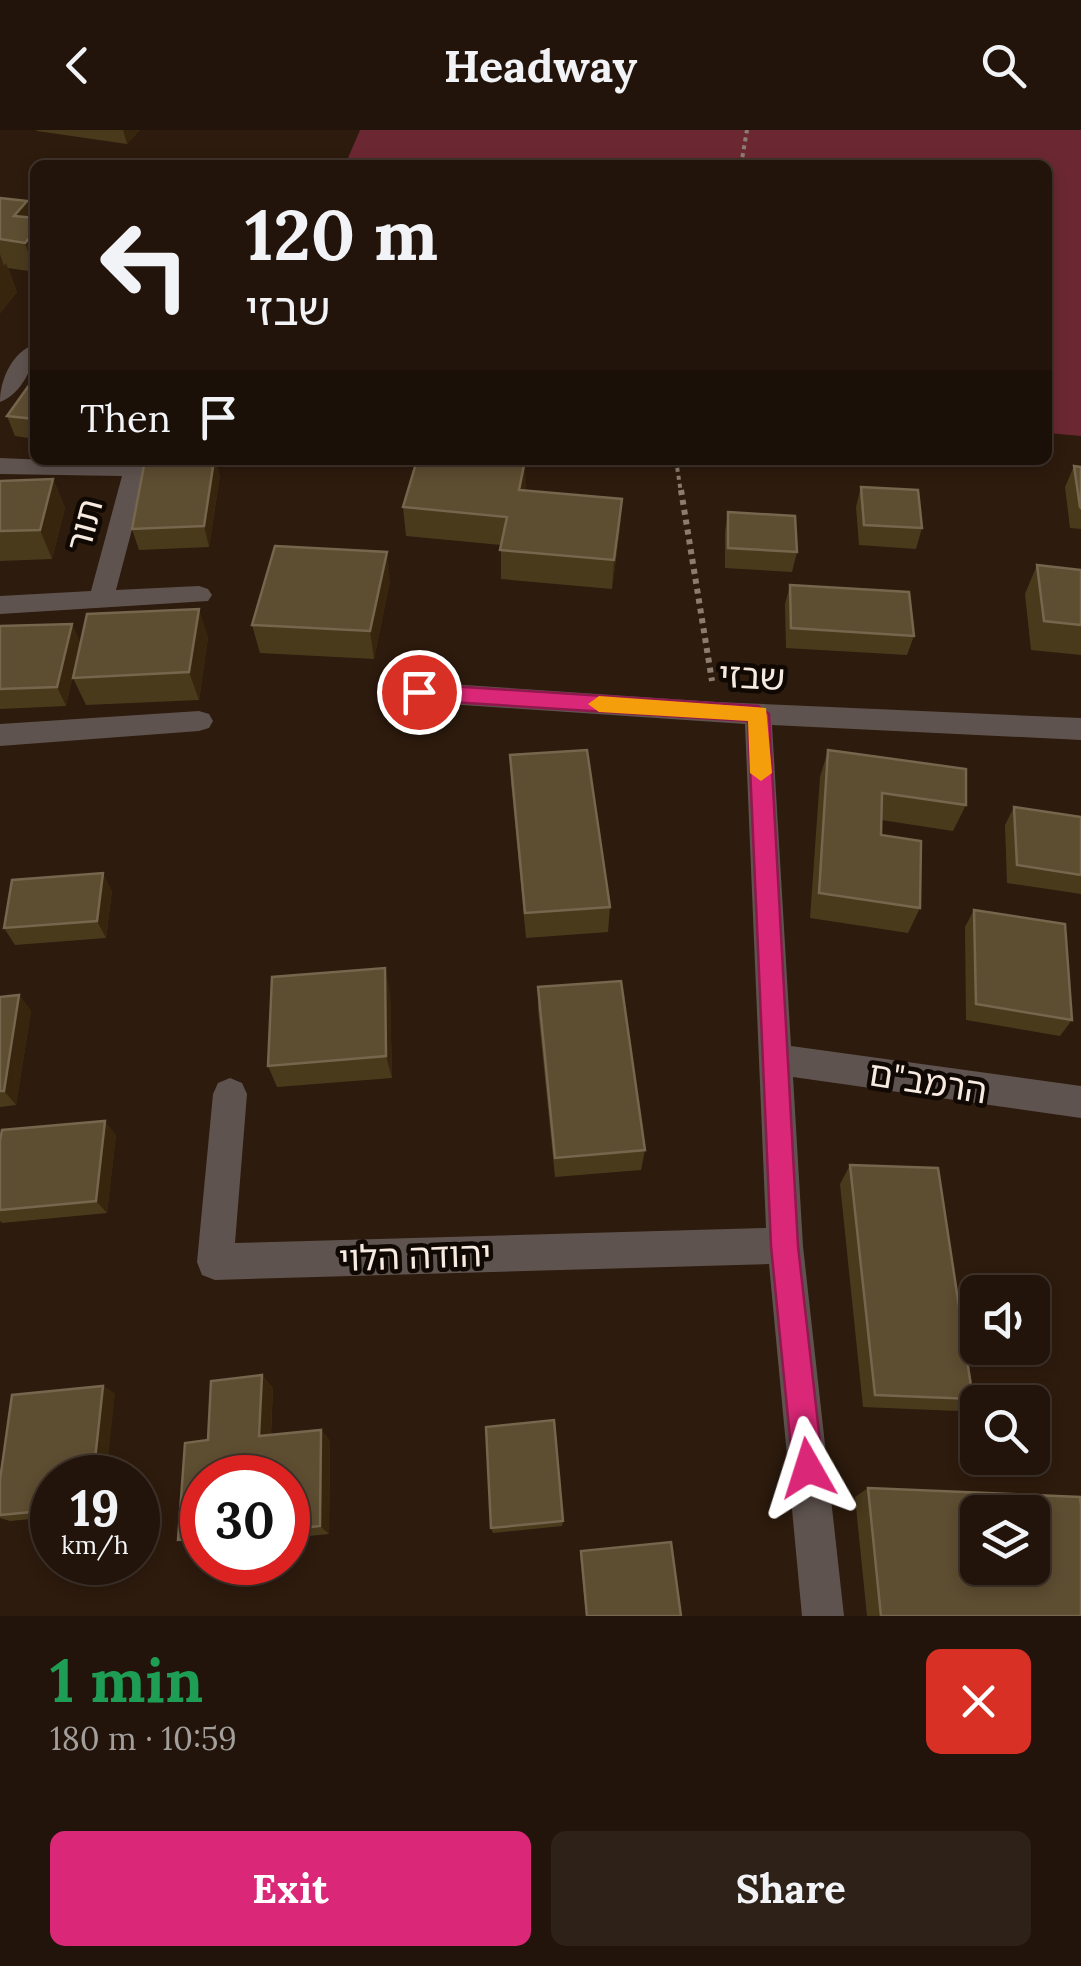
<!DOCTYPE html>
<html lang="en">
<head>
<meta charset="utf-8">
<style>
	body { margin:0; font-family:Lora,"Noto Sans Hebrew",serif; background:#2e2118; color:#f1f3f6; height:100vh; display:flex; flex-direction:column; font-size:38px; white-space:nowrap }
	* { box-sizing:border-box; margin:0 }
	p { font-size:32px; color:#a29e9c }
	.icon { flex:none; width:55px; height:55px; fill:none; stroke:currentColor; stroke-width:2; stroke-linecap:round; stroke-linejoin:round }
	.map { position:relative; height:1486px; overflow:hidden }
	.drawer { display:flex; flex-direction:column; background:#22140a; flex:1 }
	.drawer>* { flex:none }
	.guide { position:absolute; left:30px; top:30px; width:1022px; height:305px; border-radius:15px; box-shadow:0 5px 15px #0003,0 0 0 2px #3f332b; background:#22140a; color:#f1f3f6; overflow:hidden }
	.tools { position:absolute; left:960px; top:1145px; display:grid; gap:20px }
	.tools a { display:grid; place-items:center; width:90px; height:90px; border-radius:15px; background:#22140a; box-shadow:0 5px 15px #0003,0 0 0 2px #3f332b; font-size:50px }
	.speed { position:absolute; left:30px; top:1325px; display:flex; gap:20px; font-size:50px; font-weight:700; text-align:center }
	.speed>* { display:grid; place-content:center; width:130px; height:130px; border-radius:50%; background:#22140a; box-shadow:0 5px 15px #0003,0 0 0 2px #3f332b; line-height:1 }
	.speed small { font-size:25px; font-weight:400 }
	.speed .limit { border:15px solid #d22; background:#fff; color:#111 }
	.pin { position:absolute; display:grid; place-items:center; width:85px; height:85px; color:#fff; margin:-42px; border:5px solid #fff; border-radius:50%; box-shadow:0 2px 10px #0007 }
	.me { position:absolute; width:110px; margin:-55px; rotate:354deg; stroke-linejoin:round; filter:drop-shadow(0 0 8px #0008) }
	.turn { display:flex; align-items:center; gap:35px; height:210px; padding:0 50px; font-size:45px }
	.turn .icon { width:130px; height:130px; stroke-width:2.5 }
	.turn b { display:block; font-size:70px; line-height:85px }
	.then { display:flex; align-items:center; height:95px; padding:0 50px; background:#0003; gap:20px; font-size:38px }
	.round { display:grid; place-items:center; flex:none; width:105px; height:105px; border-radius:15px; background:#2e2118 }
	.overview { display:flex; align-items:center; justify-content:space-between; height:170px; padding:0 50px }
	h1 { font-size:60px; font-weight:800; line-height:75px; color:#1e9e55 }
	.primary-button { display:flex; gap:20px; margin-top:auto; padding:20px 50px }
	.primary-button a { flex:1; height:115px; border-radius:15px; background:#db2777; color:#fff; font-size:40px; font-weight:800; line-height:115px; text-align:center }
	.primary-button a+a { background:#2e2118; color:#f1f3f6 }
	header { display:flex; justify-content:space-between; align-items:center; height:130px; padding:0 50px; background:#22140a; font-size:45px; font-weight:800 }
	.map>svg:first-child { display:block }
	.green { fill:#6b2832 }
	.lines { fill:none; stroke-linecap:round; stroke-linejoin:round }
	.path-far1 { stroke:#8d7d71; stroke-width:4; stroke-dasharray:4 4; stroke-linecap:butt }
	.path { stroke:#8d7d71; stroke-width:6; stroke-dasharray:5 5; stroke-linecap:butt }
	.minor { fill:#5f534f; fill-rule:evenodd }
	.wall { fill:#4a3a1c }
	.shaded-wall { fill:#37260d }
	.building { fill:#5d4d31; stroke:#75664d; stroke-width:2.5; fill-rule:evenodd }
	.route { fill:#db2777; stroke:#8e194d; stroke-width:2.5 }
	.slow { fill:#f59e0b }
	.labels { text-anchor:middle; dominant-baseline:central; stroke-width:9; stroke-linejoin:round; paint-order:stroke }
	.street-label { font-size:35px; fill:#f7eae1; stroke:#0f0803 }
</style>
</head>
<body>
<header><svg class="icon" aria-label="back" viewBox="0 0 24 24"><path d="M15 5l-7 7 7 7"/></svg>Headway<svg class="icon" aria-label="search" viewBox="0 0 24 24"><circle cx="10" cy="10" r="6"/><path d="M15 15l6 6"/></svg></header>
<div class="map">
<svg width="1081" height="1486" viewBox="0 0 1081 1486">
	<rect width="100%" height="100%" fill="#2d1b0d"/>
	<path class="green" d="M360 0H1081V306L1048 303V35H345Z"/>
	<g class="lines">
		<path class="path-far1" d="M741 35 747 0
			M676 330 681 363"/>
		<path class="path" d="M681 360 712 551"/>
		<path class="minor" d="M35 214C35 235 22 264 0 272 0 250 12 222 35 214Z
			M0 328 144 334 148 339 116 460 199 456 208 459 212 465 208 471 0 484V466L91 461 122 346 0 344Z
			M419 552 717 572 1081 588V610L772 595 791 916 1081 956V988L793 947 803 1116 844 1486H802L769 1134 215 1150 202 1145 197 1132 213 964 218 953 230 948 242 953 247 964 235 1113 766 1098 745 594 419 572 409 569 405 562 409 555Z
			M199 581 209 584 213 591 209 598 199 601 0 616V594Z"/>
	</g>
	<path class="wall" d="M36 0H140L127 14 37 1Z
		M0 68 27 71 32 88H35V142L8 138 17 162 0 183Z
		M35 247V309L15 306 7 286Z
		M1074 336 1081 337V399L1070 398 1065 357Z
		M220 345 209 417 139 420 132 399Z
		M53 349 65 378 52 429 0 431V351Z
		M861 357 922 398 916 419 859 415 856 377Z
		M525 361 622 369 620 398 612 459 501 449V415L406 406 403 377Z
		M728 382 797 422 792 442 725 438V402Z
		M1037 435 1081 440V525L1031 520 1025 464Z
		M390 451 374 529 260 523 252 495Z
		M790 455 914 506 907 525 786 518 785 474Z
		M72 494 80 513 66 576 0 579V496Z
		M208 507 199 570 86 575 73 548Z
		M828 620 966 675 953 701 881 690V705L920 778 908 803 810 788 820 647Z
		M510 625 610 777 608 802 526 808 511 652Z
		M1014 677 1081 687V764L1007 753 1005 695Z
		M112 761 106 808 15 815 4 798Z
		M974 780 1072 890 1060 906 966 890 965 797Z
		M538 857 645 1020 641 1040 555 1047 538 880Z
		M390 861 392 948 277 957 268 936Z
		M19 865 31 881 16 975 0 977V867Z
		M116 1005 107 1083 2 1093 0 1091V1011Z
		M850 1035 973 1269 957 1281 863 1277 840 1054Z
		M262 1245 273 1258 271 1305 321 1300 330 1311 329 1404 288 1408V1348H202V1416L193 1417 178 1410 208 1310Z
		M103 1256 115 1264 52 1348V1387L10 1391 0 1388V1350Z
		M868 1358 1081 1486H867L855 1367Z
		M563 1391 562 1396 493 1403 491 1398Z
		M581 1421 681 1486H586L580 1425Z"/>
	<path class="shaded-wall" d="M123 0H140L127 14Z
		M27 71 35 95V140L14 86Z
		M0 124 4 136 6 133 17 162 0 183Z
		M214 330H216L220 345 209 417 204 396Z
		M525 330 526 358 519 389V360Z
		M53 349 65 378 52 429 40 400Z
		M622 369 620 398 612 459 614 430Z
		M387 422 390 451 374 529 370 501Z
		M199 479 208 507 199 570 189 542Z
		M72 494 80 513 66 576 57 557Z
		M103 743 112 761 106 808 97 791Z
		M385 838 390 861 392 948 386 926Z
		M19 865 31 881 16 975 4 961Z
		M105 991 116 1005 107 1083 96 1071Z
		M262 1245 273 1258 270 1317 259 1306Z
		M103 1256 115 1264 106 1348H93Z
		M321 1300 330 1311 329 1404 320 1396Z"/>
	<path class="building" d="M0 68 27 71 14 86 35 88V101L25 113 0 109Z
		M35 247V289L7 286Z
		M145 330H214L204 396 132 399Z
		M417 330H525L519 360 622 369 614 430 500 420 507 387 403 377Z
		M1074 336 1081 337V378L1080 377Z
		M53 349 40 400 0 401V351Z
		M861 357 918 360 922 398 864 395Z
		M728 382 795 386 797 422 728 418Z
		M275 416 387 422 370 501 252 495Z
		M1037 435 1081 440V495L1044 491Z
		M790 455 909 462 914 506 791 498Z
		M199 479 189 542 73 548 87 484Z
		M72 494 57 557 0 559V496Z
		M587 620 610 777 525 783 510 625Z
		M828 620 966 639V675L882 663 881 705 921 711 920 778 819 763Z
		M1014 677 1081 687V745L1017 735Z
		M103 743 97 791 4 798 12 750Z
		M974 780 1065 794 1072 890 976 874Z
		M385 838 386 926 268 936 272 847Z
		M621 851 645 1020 555 1028 538 857Z
		M19 865 4 961H0V867Z
		M105 991 96 1071 0 1080V1011L2 1000Z
		M850 1035 938 1038 973 1269 875 1265Z
		M262 1245 259 1306 321 1300 320 1396 288 1400V1348H202V1408L178 1410 185 1313 208 1310 211 1251Z
		M103 1256 93 1348H52V1380L0 1385V1350L12 1265Z
		M554 1290 563 1391 491 1398 486 1297Z
		M868 1358 1080 1367 1081 1375V1486H881ZM978 1382H1032V1438H978Z
		M671 1412 681 1486H587L581 1421Z"/>
	<path class="route" d="M419 554 758 576 769 584 798 1116 823 1338 818 1349 808 1353 797 1349 793 1338 771 1116 748 591 419 570 409 562Z"/>
	<path class="slow" d="M599 566 766 578 772 643 761 651 750 643 748 591 599 582 588 574Z"/>
	<g class="labels">
		<g class="street-label">
			<text transform="translate(84 395) rotate(-75)">תור</text>
			<text transform="translate(752 546) rotate(3)">שבזי</text>
			<text transform="translate(928 952) rotate(9)">הרמב"ם</text>
			<text transform="translate(415 1126) rotate(-2)">יהודה הלוי</text>
		</g>
	</g>
</svg>
<div class="tools">
<a><svg class="icon" aria-label="sound" viewBox="0 0 24 24"><path d="M4 9h4l5-4v14l-5-4H4zM17 9q2 3 0 6"/></svg></a>
<a><svg class="icon" aria-label="search" viewBox="0 0 24 24"><circle cx="10" cy="10" r="6"/><path d="M15 15l6 6"/></svg></a>
<a><svg class="icon" aria-label="layers" viewBox="0 0 24 24"><path d="M12 4l9 5-9 5-9-5zM3 14l9 5 9-5"/></svg></a>
</div>
<div class="speed"><div>19<small>km/h</small></div><div class="limit">30</div></div>
<div class="pin" style="left:419px;top:562px;background:#d93025"><svg class="icon" aria-label="arrive" viewBox="0 0 24 24"><path d="M6 21V4h12l-3 4 3 4H6"/></svg></div>
<svg class="me" style="left:808px;top:1338px" viewBox="-20 -20 40 40"><path d="M0-17L14 15 0 8-14 15z" fill="#db2777" stroke="#fff" stroke-width="4"/></svg>
<div class="guide">
<div class="turn"><svg class="icon" aria-label="left" viewBox="0 0 24 24"><path d="M17 20v-9H6M10 6l-5 5 5 5"/></svg><div><b>120 m</b>שבזי</div></div>
<div class="then">Then<svg class="icon" aria-label="arrive" viewBox="0 0 24 24"><path d="M6 21V4h12l-3 4 3 4H6"/></svg></div>
</div>
</div>
<section class="drawer">
<div class="overview"><div><h1>1 min</h1><p>180 m · 10:59</p></div><a class="round" style="background:#d93025;color:#fff"><svg class="icon" aria-label="close" viewBox="0 0 24 24"><path d="M6 6l12 12M18 6L6 18"/></svg></a></div>
<div class="primary-button"><a>Exit</a><a>Share</a></div>
</section>
</body>
</html>
